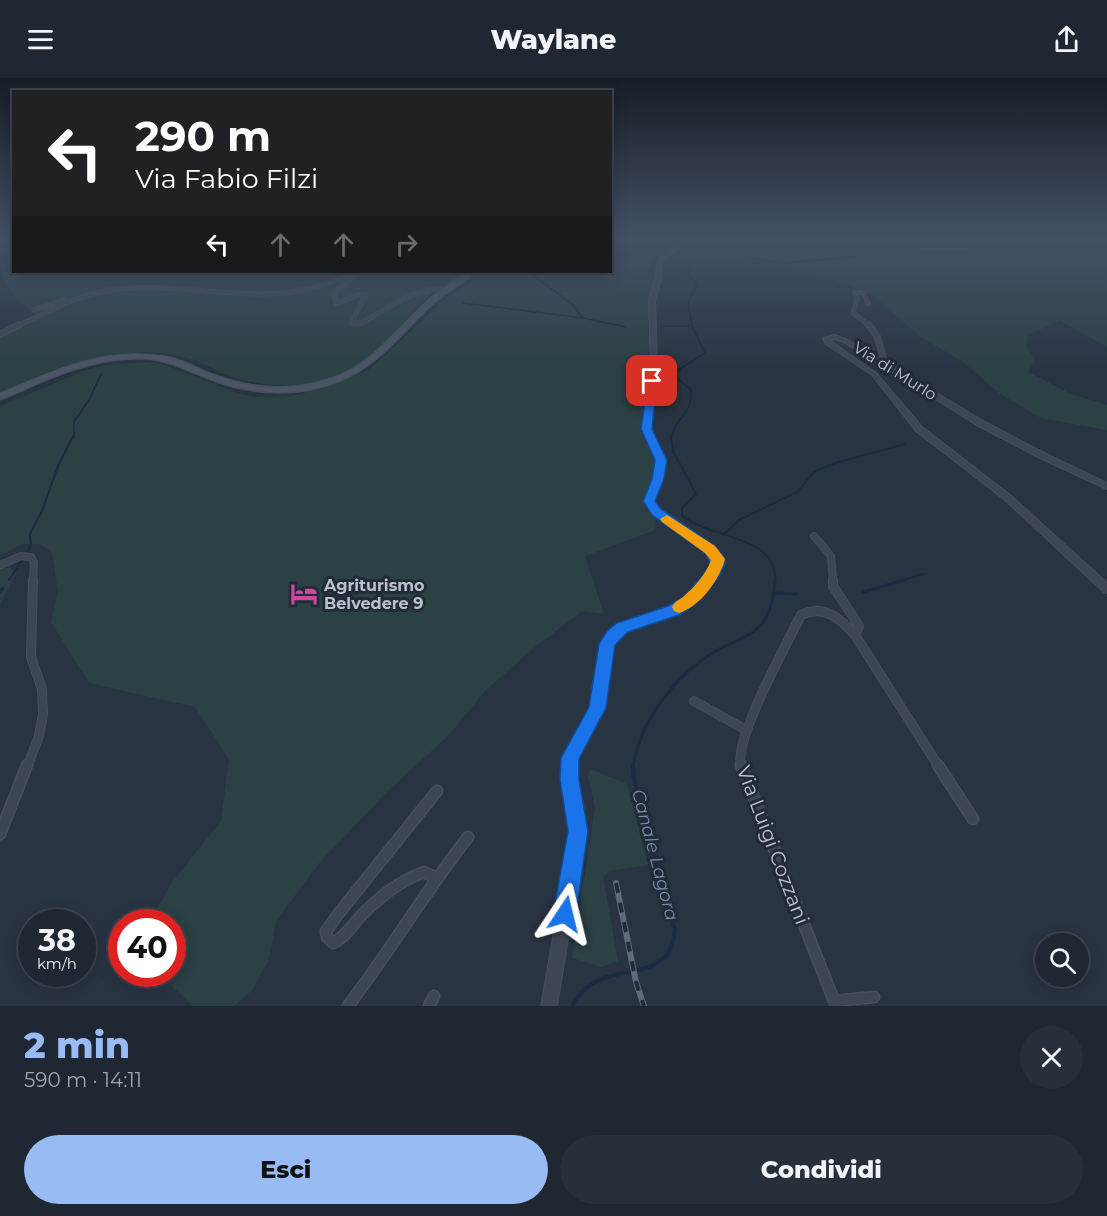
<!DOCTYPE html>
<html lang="it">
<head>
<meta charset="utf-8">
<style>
	body { margin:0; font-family:Montserrat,sans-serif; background:#272f3a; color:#f1f3f6; height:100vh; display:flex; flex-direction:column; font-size:22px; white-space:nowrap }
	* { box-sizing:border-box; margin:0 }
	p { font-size:20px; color:#a1a5ac }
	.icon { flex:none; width:33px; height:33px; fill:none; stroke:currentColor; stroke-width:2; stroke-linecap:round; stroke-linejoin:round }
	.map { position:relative; height:928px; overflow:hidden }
	.drawer { display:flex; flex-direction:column; background:#1f2732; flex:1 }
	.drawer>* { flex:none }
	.banner { position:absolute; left:12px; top:12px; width:600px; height:183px; border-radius:0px; box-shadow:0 3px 15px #0003,0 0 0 2px #3c444d; background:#202124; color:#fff; overflow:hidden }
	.buttons { position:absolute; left:1035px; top:855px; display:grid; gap:12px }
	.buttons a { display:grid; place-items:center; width:54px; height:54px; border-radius:50%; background:#1f2732; box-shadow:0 3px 15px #0003,0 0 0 2px #3c444d; font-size:30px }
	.speed { position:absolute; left:18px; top:831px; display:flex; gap:12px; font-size:30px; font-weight:700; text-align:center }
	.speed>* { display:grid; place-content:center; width:78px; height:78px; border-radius:50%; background:#1f2732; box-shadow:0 3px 15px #0003,0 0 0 2px #3c444d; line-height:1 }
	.speed small { font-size:15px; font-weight:400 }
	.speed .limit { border:9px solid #d22; background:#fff; color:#111 }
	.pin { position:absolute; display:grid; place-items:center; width:51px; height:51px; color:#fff; margin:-26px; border-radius:12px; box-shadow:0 3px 9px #0006 }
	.me { position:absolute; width:66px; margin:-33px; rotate:10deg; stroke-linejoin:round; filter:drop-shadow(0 0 4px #0008) }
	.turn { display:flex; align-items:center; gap:21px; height:126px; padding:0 24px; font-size:27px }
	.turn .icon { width:78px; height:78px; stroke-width:2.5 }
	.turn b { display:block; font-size:42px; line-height:51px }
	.lanes { display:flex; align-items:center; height:57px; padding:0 24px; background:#0003; justify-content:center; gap:30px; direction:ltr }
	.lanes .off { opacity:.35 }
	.round { display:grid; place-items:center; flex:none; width:63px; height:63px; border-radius:32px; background:#272f3a }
	.overview { display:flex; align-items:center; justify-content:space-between; height:102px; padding:0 24px }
	h1 { font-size:36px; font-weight:800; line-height:45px; color:#98bbf4 }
	.action { display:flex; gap:12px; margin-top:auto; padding:12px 24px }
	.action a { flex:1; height:69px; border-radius:36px; background:#98bbf4; color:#111; font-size:24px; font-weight:800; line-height:69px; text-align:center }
	.action a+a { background:#272f3a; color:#f1f3f6 }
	header { display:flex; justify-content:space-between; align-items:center; height:78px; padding:0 24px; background:#1f2732; font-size:27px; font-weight:800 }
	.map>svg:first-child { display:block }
	.green { fill:#2b4144 }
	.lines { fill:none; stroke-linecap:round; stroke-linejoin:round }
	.stream-far3 { stroke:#1c2b42; stroke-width:1.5 }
	.stream-far2 { stroke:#1c2b42; stroke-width:2 }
	.stream-far1 { stroke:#1c2b42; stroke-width:3 }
	.stream { stroke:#1c2b42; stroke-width:4 }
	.minor-far4-casing { stroke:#474f5c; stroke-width:5 }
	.minor-far3-casing { stroke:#474f5c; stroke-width:7 }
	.minor-far2-casing { stroke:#474f5c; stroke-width:8 }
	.minor-far1-casing { stroke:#474f5c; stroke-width:10 }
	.minor-casing { stroke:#474f5c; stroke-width:13 }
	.tertiary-casing { stroke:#474f5c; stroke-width:2 }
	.secondary-casing { stroke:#474f5c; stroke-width:3 }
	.minor-far4 { stroke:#3d4653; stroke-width:4 }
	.minor-far3 { stroke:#3d4653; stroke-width:5 }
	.minor-far2 { stroke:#3d4653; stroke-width:6 }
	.minor-far1 { stroke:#3d4653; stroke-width:8 }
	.minor { stroke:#3d4653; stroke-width:10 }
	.tertiary { fill:#3d4653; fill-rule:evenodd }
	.secondary { fill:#4b5566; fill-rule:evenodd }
	.rail-casing { stroke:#606a7a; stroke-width:6 }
	.rail { stroke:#222b38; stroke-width:4; stroke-dasharray:10; stroke-linecap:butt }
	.route { fill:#1a73e8; stroke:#114b97; stroke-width:1.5 }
	.slow { fill:#f59e0b }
	.labels { text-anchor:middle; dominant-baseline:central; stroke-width:6; stroke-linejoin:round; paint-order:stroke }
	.street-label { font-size:16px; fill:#bbc1cc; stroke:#222b38 }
	.poi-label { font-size:16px; font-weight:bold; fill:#bbc1cc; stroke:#222b38; text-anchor:start }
	.water-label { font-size:18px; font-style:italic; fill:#768ba9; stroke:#222b38 }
	.near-street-label { font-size:20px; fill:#bbc1cc; stroke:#222b38 }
</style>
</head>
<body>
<header><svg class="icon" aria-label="menu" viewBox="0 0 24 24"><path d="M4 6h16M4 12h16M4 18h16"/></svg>Waylane<svg class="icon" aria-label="share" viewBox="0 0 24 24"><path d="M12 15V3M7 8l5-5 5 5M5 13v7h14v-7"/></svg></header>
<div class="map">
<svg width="1107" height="928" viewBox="0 0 1107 928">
	<rect width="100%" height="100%" fill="#293443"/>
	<path class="green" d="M0 162H13L14 194H466C452 203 437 211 424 222 397 246 377 285 341 298 305 310 266 311 230 298 212 291 194 280 175 277 115 267 53 289 0 315V259L35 242 36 235C3 214 0 199 0 162Z
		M664 162H683L657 178 648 191 654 201C646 222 649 230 651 251 652 271 647 335 640 352 649 368 657 380 653 399 650 412 642 418 645 431L656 439 655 452 585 478 604 536 582 533 534 570 486 612 449 657 389 712 321 783 276 843 268 884 252 912 234 928H193L159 896H172V844H149L173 803 221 743 229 681 195 629 89 605 51 544 58 514 52 475 40 466H22L0 477V328L86 292 108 287 148 284 165 287 237 315 256 319 291 318 327 309 371 290 444 222 479 194H610L611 187 639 177Z
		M761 162H1107V269L1060 243 1028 257 1026 268 1035 282 1028 294 1071 316 1107 327V352L1041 340 1000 316 963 284 921 259 871 216 832 202 787 191 769 183Z
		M0 490H11L16 496 0 526Z
		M590 691 627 706 649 787 609 793 603 799 618 883 601 889 572 880 595 730 588 698Z"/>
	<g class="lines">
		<path class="stream-far3" d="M702 176 715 174 783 185 887 176 950 174 1003 176
			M529 194 573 227 583 240
			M463 225 583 240 626 249
			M662 248H692
			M74 360V344L89 322 101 296
			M671 360C675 338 692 340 691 312L677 300 675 294 705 275 692 248 688 224 697 207 687 195 707 162"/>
		<path class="stream-far2" d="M671 358 673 373 696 416 682 430V437C708 461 779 457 775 503
			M723 457 739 442 797 414 814 394 835 385 905 366
			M26 476 31 468 30 456 42 433 58 388 73 358
			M9 502 23 481
			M899 503 923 496"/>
		<path class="stream-far1" d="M0 514 3 510
			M863 514 904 502
			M775 515 796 516
			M633 689C640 643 675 598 714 574 728 565 747 561 759 549 771 537 774 518 775 502"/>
		<path class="stream" d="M572 928C577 920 582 912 590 907 612 891 652 898 668 875 673 868 674 859 675 852L647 754 634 702 633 687"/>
		<defs>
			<path id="minor-far4" d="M868 226 864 215 855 214 857 221 853 235 871 249
				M34 232 65 222
				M15 249C44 236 73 219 105 213 163 203 225 220 283 215 308 213 331 204 354 196L355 198 334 214 336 226 358 217H366L351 245H361C386 232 417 208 446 211"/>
			<path id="minor-far3" d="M869 247 877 258 886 289
				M0 256 19 247"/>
			<path id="minor-far2" d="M814 458 831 478 833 503
				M0 487 21 478 31 479 34 484 33 503"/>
			<path id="minor-far1" d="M833 502V508L859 548 855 557
				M694 623 746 652
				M27 689 39 658 43 636 42 611 31 579 33 502
				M741 689C733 662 787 566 801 537 824 526 840 540 855 557L939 689"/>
			<path id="minor" d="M741 687 836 928
				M938 687 973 741
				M0 756 27 687
				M436 800 424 794C400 803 378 820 361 838 351 848 346 859 333 865L327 859 326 853 339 835 437 713
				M834 923 874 919
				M348 928C390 873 425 814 468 759
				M429 928 434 918"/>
			<path id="tertiary" d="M684 162H689L662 183 661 201 655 222 657 288 651 351 665 382 662 401 653 423 659 432 713 469 722 481V489L711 507 688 528 669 538 627 552 620 557 612 566 604 630 576 681V702L584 739 583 770 557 928H541L569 770 570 739 564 702V680L592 629 602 566 608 555 617 547 662 533 681 522 697 509 710 495 712 489 713 481 707 473 653 436 645 423 654 401 657 382 643 351 651 288 649 222 655 201 658 182Z
				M834 257 846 261 983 343 1044 375 1107 405V411L1038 379 977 347 842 263 834 261 829 262 876 295 922 349 1010 417 1107 505V515L1104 514 1004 421 916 353 872 297 826 266 823 261 824 260Z"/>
			<path id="secondary" d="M469 194H475C461 206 445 214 431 227 402 253 379 287 341 302 298 320 251 317 208 300 186 292 168 281 143 280 108 279 74 290 42 303 28 309 14 317 0 321V316C52 293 108 268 166 279 183 282 197 291 213 297 253 312 294 314 334 300 373 286 398 250 428 223 441 211 455 202 469 194Z"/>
		</defs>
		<use href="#minor-far4" class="minor-far4-casing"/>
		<use href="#minor-far3" class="minor-far3-casing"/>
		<use href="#minor-far2" class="minor-far2-casing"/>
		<use href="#minor-far1" class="minor-far1-casing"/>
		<use href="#minor" class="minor-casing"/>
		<use href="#tertiary" class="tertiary-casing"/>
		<use href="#secondary" class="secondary-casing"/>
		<use href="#minor-far4" class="minor-far4"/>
		<use href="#minor-far3" class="minor-far3"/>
		<use href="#minor-far2" class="minor-far2"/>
		<use href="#minor-far1" class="minor-far1"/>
		<use href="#minor" class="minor"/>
		<use href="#tertiary" class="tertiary"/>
		<use href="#secondary" class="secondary"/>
		<defs>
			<path id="rail" d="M616 805 636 904 644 928"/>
		</defs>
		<use href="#rail" class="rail-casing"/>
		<use href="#rail" class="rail"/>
	</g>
	<linearGradient id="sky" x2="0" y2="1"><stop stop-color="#171d25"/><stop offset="0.55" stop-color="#435066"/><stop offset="1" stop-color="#435066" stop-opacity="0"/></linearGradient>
	<rect width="1107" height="292" fill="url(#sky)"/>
	<path class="route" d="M652 300 657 303 652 351 667 382 664 401 655 423 661 431 715 468 725 481V486L718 500 694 527 679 537 628 554 615 567 606 630 579 681V702L588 753 576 836 572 844 565 847 557 844 553 836 568 753 560 702 561 680 589 629 599 566 607 553 617 545 668 528 684 519 707 493 711 486 705 475 652 437 643 423 652 401 655 382 641 351 648 303Z"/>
	<path class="slow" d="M667 437 715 468 725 481C719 502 701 528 679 535L674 533 672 529C675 523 678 523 683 519 695 509 706 496 711 482L705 475 662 444 660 441Z"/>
	<defs>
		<symbol id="hotel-bare" viewBox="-9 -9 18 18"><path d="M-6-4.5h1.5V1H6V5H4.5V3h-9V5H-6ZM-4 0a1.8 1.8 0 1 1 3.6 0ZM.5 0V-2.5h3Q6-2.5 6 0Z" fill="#d1479c" stroke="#222b38" stroke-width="2.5" paint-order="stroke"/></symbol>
	</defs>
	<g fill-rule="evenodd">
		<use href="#hotel-bare" x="285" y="497" width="38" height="38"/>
	</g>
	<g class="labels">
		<g class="street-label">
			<text transform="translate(895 293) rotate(32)">Via di Murlo</text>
		</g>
		<g class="poi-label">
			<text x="324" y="507">Agriturismo<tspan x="324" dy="18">Belvedere 9</tspan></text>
		</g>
		<g class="water-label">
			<text transform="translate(655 777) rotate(75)">Canale Lagora</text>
		</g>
		<g class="near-street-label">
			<text transform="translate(773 767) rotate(69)">Via Luigi Cozzani</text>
		</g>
	</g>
</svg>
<div class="buttons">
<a><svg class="icon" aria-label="search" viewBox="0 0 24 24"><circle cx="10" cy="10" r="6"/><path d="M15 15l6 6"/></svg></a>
</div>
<div class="speed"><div>38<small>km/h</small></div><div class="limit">40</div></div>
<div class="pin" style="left:652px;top:303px;background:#d93025"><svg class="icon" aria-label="arrive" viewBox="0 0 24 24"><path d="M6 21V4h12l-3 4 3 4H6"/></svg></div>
<svg class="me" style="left:565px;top:836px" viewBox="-20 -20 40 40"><path d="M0-17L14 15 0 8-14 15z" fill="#1a73e8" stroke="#fff" stroke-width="4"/></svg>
<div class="banner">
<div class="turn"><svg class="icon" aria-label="left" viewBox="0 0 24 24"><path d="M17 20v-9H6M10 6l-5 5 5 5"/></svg><div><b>290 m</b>Via Fabio Filzi</div></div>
<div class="lanes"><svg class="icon" aria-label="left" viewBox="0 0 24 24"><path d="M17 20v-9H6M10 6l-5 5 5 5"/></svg><svg class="icon off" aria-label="ahead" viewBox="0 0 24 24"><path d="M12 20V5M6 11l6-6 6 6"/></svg><svg class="icon off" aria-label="ahead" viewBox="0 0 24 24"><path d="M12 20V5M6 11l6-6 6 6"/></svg><svg class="icon off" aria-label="right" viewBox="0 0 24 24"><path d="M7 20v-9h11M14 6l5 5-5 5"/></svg></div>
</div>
</div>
<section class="drawer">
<div class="overview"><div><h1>2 min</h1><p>590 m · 14:11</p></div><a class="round"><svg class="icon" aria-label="close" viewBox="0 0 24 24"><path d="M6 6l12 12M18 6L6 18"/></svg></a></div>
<div class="action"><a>Esci</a><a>Condividi</a></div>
</section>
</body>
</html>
